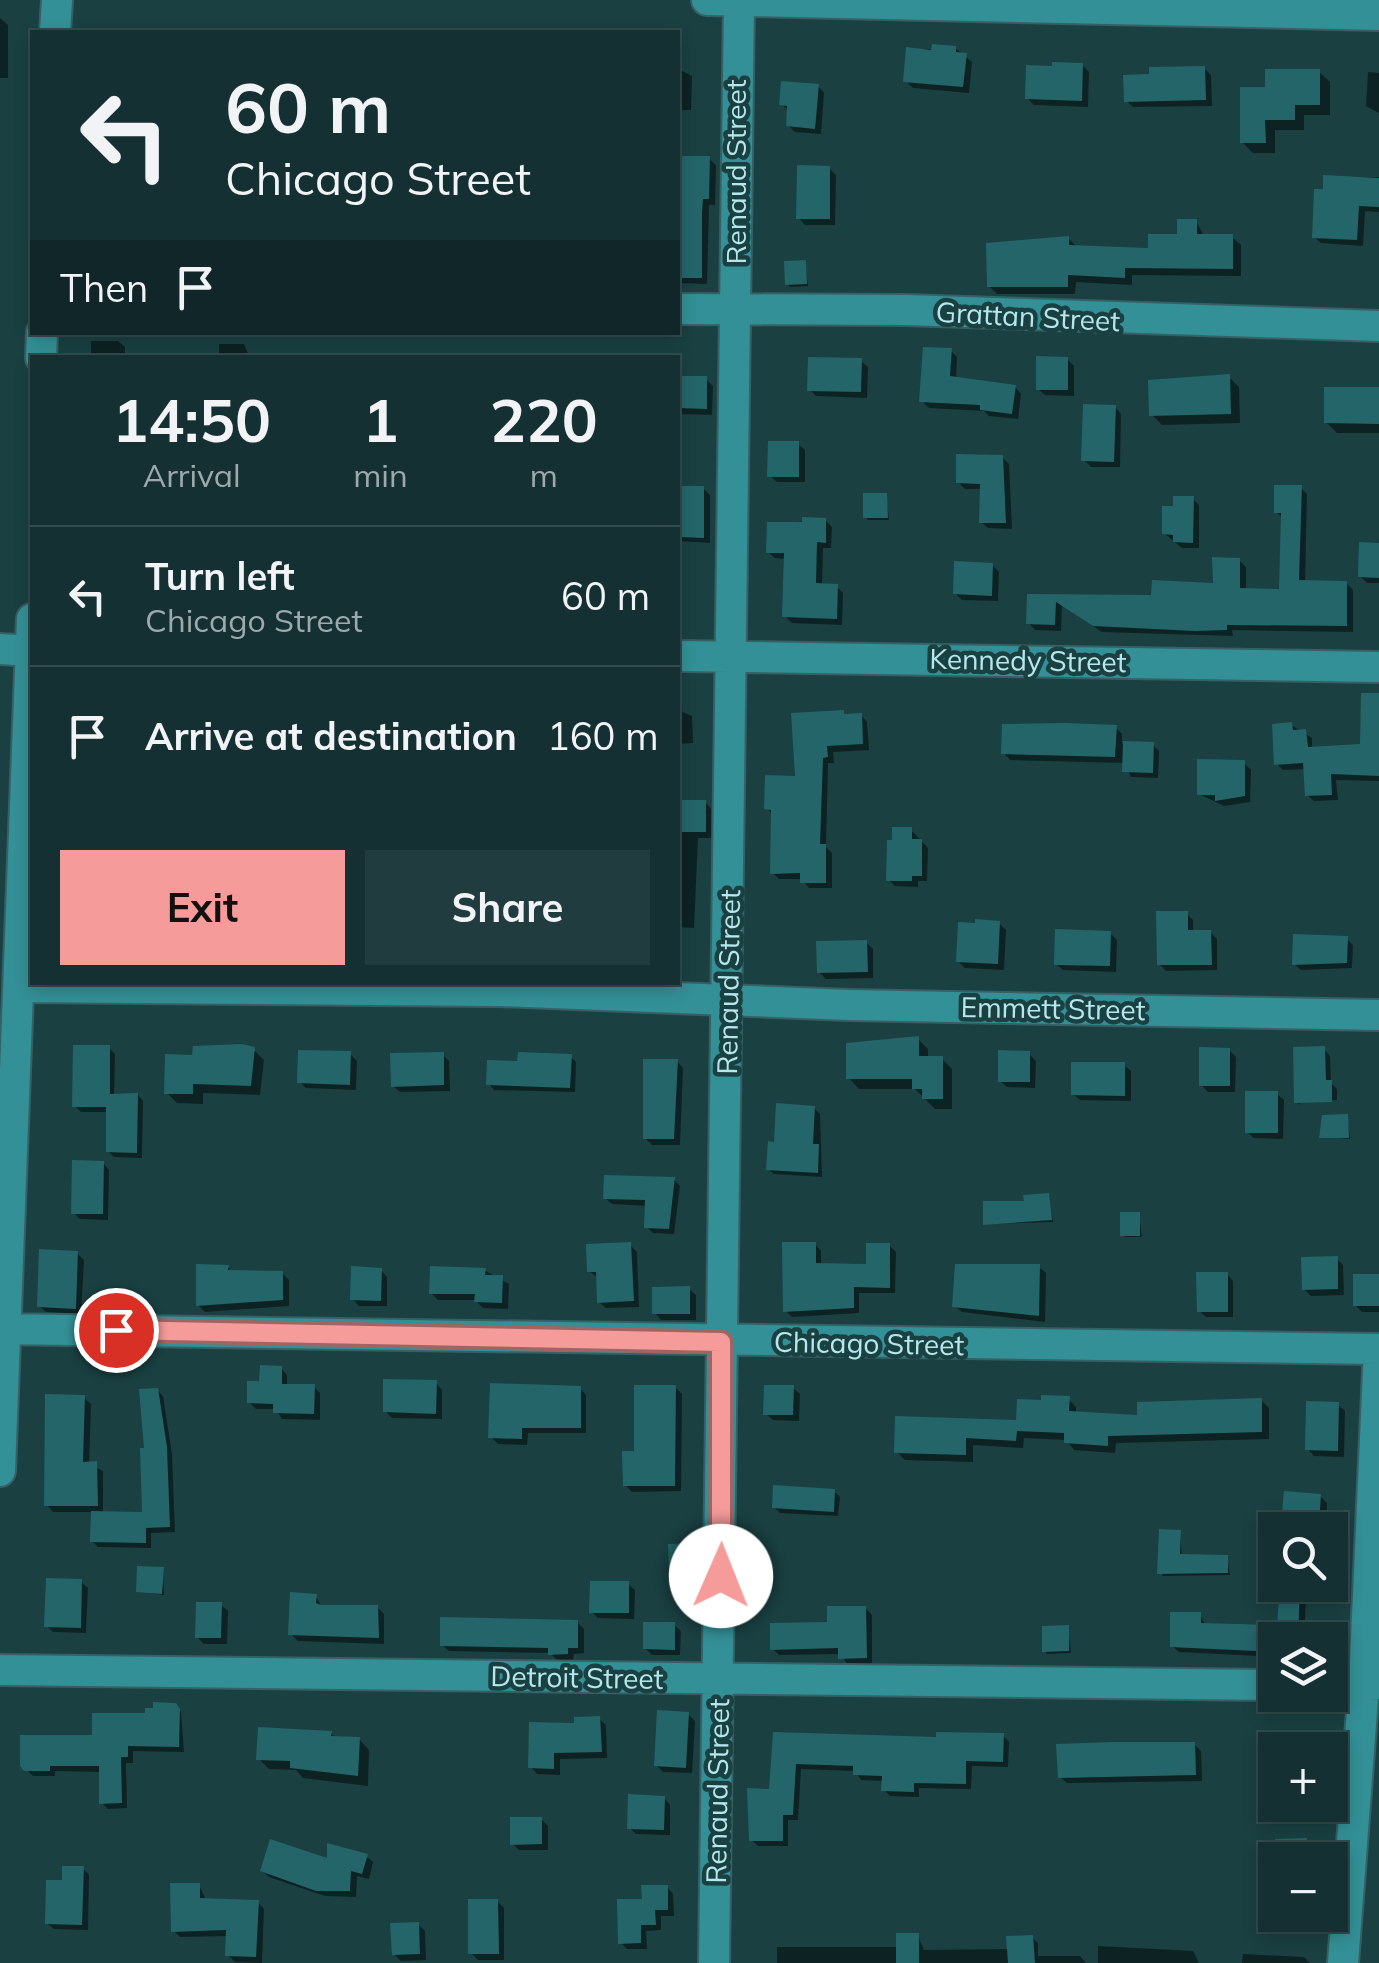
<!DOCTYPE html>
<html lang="en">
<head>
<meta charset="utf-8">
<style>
	body { margin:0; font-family:Mulish,sans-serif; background:#213c3e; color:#f1f3f6; height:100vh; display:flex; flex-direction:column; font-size:38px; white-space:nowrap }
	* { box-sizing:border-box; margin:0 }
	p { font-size:32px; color:#9da9ac }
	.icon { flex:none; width:55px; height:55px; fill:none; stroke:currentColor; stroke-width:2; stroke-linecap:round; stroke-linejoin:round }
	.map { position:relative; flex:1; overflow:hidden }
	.details { position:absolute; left:30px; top:355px; width:650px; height:630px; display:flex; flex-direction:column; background:#143032; border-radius:0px; box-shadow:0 5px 15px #0003,0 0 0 2px #334b4d }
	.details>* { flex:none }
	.hud { position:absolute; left:30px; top:30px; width:650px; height:305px; border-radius:0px; box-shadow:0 5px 15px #0003,0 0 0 2px #334b4d; background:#143032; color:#f1f3f6; overflow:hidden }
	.tools { position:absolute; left:1258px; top:1512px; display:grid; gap:20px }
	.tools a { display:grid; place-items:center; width:90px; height:90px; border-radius:0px; background:#143032; box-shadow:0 5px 15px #0003,0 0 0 2px #334b4d; font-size:50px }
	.pin { position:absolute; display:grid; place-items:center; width:85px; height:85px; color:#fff; margin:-42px; border:5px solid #fff; border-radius:50%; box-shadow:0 2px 10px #0007 }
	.me { position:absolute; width:110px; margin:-55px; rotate:1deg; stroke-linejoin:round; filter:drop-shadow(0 0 8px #0008) }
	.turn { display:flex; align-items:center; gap:35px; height:210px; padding:0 30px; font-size:45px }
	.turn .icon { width:130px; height:130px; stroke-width:2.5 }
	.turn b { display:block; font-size:70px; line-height:85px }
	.then { display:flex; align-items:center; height:95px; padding:0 30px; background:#0003; gap:20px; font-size:38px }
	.eta { display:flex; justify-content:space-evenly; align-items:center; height:170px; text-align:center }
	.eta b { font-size:60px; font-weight:700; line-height:70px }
	.button { display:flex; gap:20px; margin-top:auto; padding:20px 30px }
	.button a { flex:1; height:115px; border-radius:0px; background:#f59b99; color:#111; font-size:40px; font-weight:700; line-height:115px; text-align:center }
	.button a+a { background:#213c3e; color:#f1f3f6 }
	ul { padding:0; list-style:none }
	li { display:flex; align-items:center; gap:30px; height:140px; padding:0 30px; border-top:2px solid #334b4d }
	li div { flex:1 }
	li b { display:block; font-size:38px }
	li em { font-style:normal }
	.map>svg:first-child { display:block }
	.shadow { fill:#0007 }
	.building { fill:#246569 }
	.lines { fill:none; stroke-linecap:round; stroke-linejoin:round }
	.minor-casing { stroke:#366064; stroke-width:34 }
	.minor { stroke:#339096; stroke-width:30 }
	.route-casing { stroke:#9f6563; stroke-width:25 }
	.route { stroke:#f59b99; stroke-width:18 }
	.labels { text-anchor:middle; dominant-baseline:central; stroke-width:9; stroke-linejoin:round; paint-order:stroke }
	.street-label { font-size:28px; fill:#b4e8ec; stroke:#1a4042 }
</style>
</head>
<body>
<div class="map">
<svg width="1379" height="1963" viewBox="0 0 1379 1963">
	<rect width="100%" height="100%" fill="#1a4042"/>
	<path class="shadow" d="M0 18 8 25V78H0Z
		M955 48 972 62 969 93 913 88 906 81 909 50Z
		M1082 65 1089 72 1088 107 1034 105 1027 98Z
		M1204 68 1211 75 1212 106 1133 107 1126 100Z
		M678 69 692 76 691 110H678Z
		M1319 72 1330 82V115H1304V130H1275V153H1253L1242 142 1268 89Z
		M1368 72 1379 73V113L1366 106Z
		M818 86 824 93 821 134 795 132 788 125 789 112 782 104Z
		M678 158 709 159 716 165 715 205H709L707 284 678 283Z
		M829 168 836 175 835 225H805L799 218Z
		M1379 177V212L1365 211 1363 246 1321 243 1314 237 1326 178Z
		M1196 221 1204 236 1232 237 1241 245V276L1132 275V285L1076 282 1075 294H997L989 286 1068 238 1076 246 1150 251Z
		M805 262 808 286 790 287 788 284Z
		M91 341H118L125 347V358H91Z
		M219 344H244L250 358H219Z
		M951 351 957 357 956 380 1015 387 1021 394 1018 419 989 416 984 411 929 408 922 401Z
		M1067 359 1074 366V396L1045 395 1038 389Z
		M861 361 868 367 867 398 816 396 810 390Z
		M1229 377 1239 387 1240 423 1162 425 1152 415Z
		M678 378 706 379 713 386 712 415 678 414Z
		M1379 390V433H1337L1326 422Z
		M1115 407 1121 414 1120 467H1091L1084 460Z
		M798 444 805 450V482H777L770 476Z
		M1002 457 1009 464 1012 529 988 528 981 522 982 489H965L958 482Z
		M678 488H703L710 495V543L678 541Z
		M1301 488 1307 494 1305 583H1346L1353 590V632L1232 630 1233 636 1102 632 1062 605 1061 631 1035 630 1029 623 1030 596 1153 598 1216 586 1239 560 1246 567V591L1281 592 1283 518 1276 512Z
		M886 495 889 520H868L866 517Z
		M1193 499 1199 505V548H1182L1164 533 1176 509Z
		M825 520 832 527 831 548H823L822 586 837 587 843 593 842 625 792 623 785 616 787 559 775 558 768 552 769 524Z
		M1379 545V583H1367L1360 576Z
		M992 565 999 572 998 601 962 600 955 593Z
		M678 710 692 716 693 743 678 744Z
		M861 715 867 722 869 750 833 752 834 763H828L826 847 832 853V888H809L802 879H779L773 873V815L767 808 798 778 794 716Z
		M1379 718V781L1336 780 1338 800 1314 801 1307 795 1306 769 1283 770 1277 764 1291 725 1312 738V749L1362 746Z
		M1116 728 1122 734V744H1152L1159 751 1158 778 1131 777 1125 763 1010 760 1004 753Z
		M1244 763 1251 770 1250 802 1224 806 1199 794Z
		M678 802H705L711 809V838H698L694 928 678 927Z
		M911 830 928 848 927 881H918V887L895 886 889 880Z
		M1187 914 1193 920V932H1210L1217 939V970L1166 971 1159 964Z
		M999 923 1006 930 1004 970 965 968 958 961Z
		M1110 933 1117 940 1116 972 1063 970 1056 964Z
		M1347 939 1353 945 1352 968 1301 970 1294 964Z
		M866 942 873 949V978L826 979 819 972Z
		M885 1039H918L928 1049V1059H942L952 1069V1109H935L915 1089H859L849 1078 885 1045Z
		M109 1048 115 1054 114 1097 138 1095 143 1101 142 1158 114 1157 108 1151 109 1112H81L75 1106Z
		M1324 1049 1330 1056 1331 1083 1337 1089V1100L1300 1101V1105L1297 1102Z
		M254 1050 264 1060 260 1095 203 1093V1104L177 1103 167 1093 195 1058Z
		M1229 1050 1236 1057 1235 1092H1208L1201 1085Z
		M350 1054 357 1061 356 1090 306 1088 300 1082Z
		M1029 1054 1036 1061 1035 1088 1007 1087 1000 1081Z
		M443 1055 449 1061 450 1091 400 1092 393 1086Z
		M570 1056 576 1062 575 1092 494 1090 489 1084 520 1064Z
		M677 1061 683 1068 680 1145H652L645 1138Z
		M1124 1065 1131 1071V1101L1080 1100 1073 1094Z
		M1277 1094 1284 1100 1283 1139 1254 1138 1247 1132Z
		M814 1108 820 1114 822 1177 774 1174 768 1169 776 1144Z
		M1347 1117 1350 1139 1322 1137Z
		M103 1163 109 1170 108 1220 80 1219 73 1212Z
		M674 1180 680 1186 674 1234 653 1233 647 1227V1206L612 1204 605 1198Z
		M1048 1195 1053 1222 986 1224 1027 1203Z
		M1139 1214 1142 1237H1125L1123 1235Z
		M815 1244 821 1251V1266H868L889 1245 896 1252 895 1293H859V1313L792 1317 786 1311Z
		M630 1245 637 1252 639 1307 606 1308 599 1302 598 1278 589 1271Z
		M77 1253 84 1260 81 1314 46 1312 39 1306Z
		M1336 1258 1343 1265 1344 1295 1311 1296 1304 1289Z
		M228 1267 233 1273H282L289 1280V1306L205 1312 198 1305Z
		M1039 1267 1046 1273 1045 1322 962 1312 955 1306Z
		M381 1270 387 1277V1306H359L353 1299Z
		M484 1270 509 1284 508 1309 483 1308 475 1300H438L431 1293Z
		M1227 1274 1233 1281V1317H1206L1199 1311Z
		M1379 1277V1312H1362L1355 1305Z
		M689 1289 696 1295V1320H661L655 1313Z
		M281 1368 287 1375V1386L314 1387 320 1393V1420L282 1419 276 1409H256L249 1402Z
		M436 1383 442 1390V1419L392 1418 385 1411Z
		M675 1387 682 1394 681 1491 632 1492 625 1485 636 1453Z
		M580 1388 586 1395V1433H528L527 1445 498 1444 491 1437Z
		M793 1388 800 1394 799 1421 773 1420 766 1414Z
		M157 1390 163 1396 172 1454 175 1532 151 1533V1548L98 1547 92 1541 93 1512H53L47 1505 84 1398 91 1404 89 1464 103 1471V1513L145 1514 147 1450Z
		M1068 1399 1076 1407V1414L1139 1417 1261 1400 1269 1408V1439L1116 1443 1115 1453 1074 1450 1066 1440 1024 1438 1023 1448 973 1445V1462L905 1460 897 1452 1018 1422Z
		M1338 1405 1345 1411 1344 1457 1314 1456 1308 1449Z
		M834 1491 840 1497 838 1516 780 1513 774 1507Z
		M1287 1494 1320 1496 1327 1503 1326 1530H1285Z
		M1180 1532 1182 1557H1227L1230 1575 1162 1576Z
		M694 1546 700 1552 701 1579H678L671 1572Z
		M163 1570 164 1595 138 1591Z
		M81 1582 88 1588 86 1633 53 1632 47 1626Z
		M628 1584 635 1590 634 1619 598 1618 592 1612Z
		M1282 1585H1324L1323 1599 1306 1598 1304 1640H1275V1657L1179 1652 1172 1646 1200 1615 1206 1626 1279 1628Z
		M316 1596 322 1608 377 1607 384 1614V1644L298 1641 291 1634Z
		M221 1605 228 1611 227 1644H204L197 1637Z
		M865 1608 872 1615V1664H847L841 1654 779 1655 773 1649Z
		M577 1622 584 1629V1653L574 1654 573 1660 558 1661 550 1653 449 1651 442 1645Z
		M674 1625 681 1631 680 1655H652L645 1648Z
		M1068 1628 1071 1653 1047 1654 1045 1651Z
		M175 1705 181 1712 184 1752 133 1751V1763H126L127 1808 108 1809 102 1803V1772L55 1771V1776H33L22 1765Z
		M688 1714 695 1721 692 1773 663 1772 656 1765Z
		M599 1719 606 1725 607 1758 560 1759V1775L537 1774 531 1767 577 1725Z
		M331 1733 336 1739H359L369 1750 368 1786 303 1778 296 1770 269 1769 259 1759Z
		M775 1734 939 1739 1003 1736 1009 1742 1008 1767 972 1766 971 1789 919 1788V1797L890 1796 884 1790V1781L861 1780 855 1771 801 1769 798 1820H788V1846H758L752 1840 771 1792Z
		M1307 1742 1314 1750H1275V1772L1274 1744Z
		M1194 1744 1201 1751 1202 1781 1067 1783 1060 1777Z
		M664 1798 670 1805V1835L636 1834 630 1828Z
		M541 1819 548 1826V1850H519L513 1844Z
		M1306 1841 1312 1848V1860H1278Z
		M366 1856 373 1862 369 1879 357 1876 356 1897 325 1896 269 1877 263 1871Z
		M83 1868 89 1875 88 1930 54 1929 47 1923 64 1883Z
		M199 1885 206 1900 258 1902 264 1909 262 1963 235 1962 228 1955 229 1936 180 1937 173 1930Z
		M667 1887 673 1894 674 1916H661V1930L646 1931 647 1949H627L621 1943 644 1901Z
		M497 1901 504 1908V1960H478L471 1953Z
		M418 1924 425 1931 426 1960 401 1961 394 1954Z
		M918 1936 924 1950 1010 1949 1032 1937 1038 1943V1956H1080L1086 1963H777V1947H899Z
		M1098 1946 1193 1951 1199 1963H1098Z
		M1243 1954 1304 1957 1310 1963H1242Z"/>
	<path class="building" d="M932 44 956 46V52L967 53 963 87 903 82 906 47 931 50Z
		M1052 62 1083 63 1082 101 1025 99 1026 65 1052 66Z
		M1205 66 1206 100 1124 102 1123 75 1149 74V67Z
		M1265 69H1320V105H1295V120H1265L1266 143H1240V87H1265Z
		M781 81 819 84 815 129 786 126 787 106 779 105Z
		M678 156H710L709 199H703L702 213V278H678Z
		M797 165 830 166V219H796Z
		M1323 175 1379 178V207L1359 206 1357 240 1312 238 1314 189H1323Z
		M1177 219H1197V234H1233V269L1125 268V278L1068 275V287H987L986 243 1069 236V245L1148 248V234H1177Z
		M806 260 807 284 785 285 784 261Z
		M923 347 952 348 950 376 1016 385 1012 414 980 410V405L919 402Z
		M1036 356 1068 357V390H1036Z
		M808 357 862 358 861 392 807 391Z
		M1230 374 1231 414 1149 416 1148 380Z
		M678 376H707V409L678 408Z
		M1324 387H1379V424L1324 423Z
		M1083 404 1116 405 1114 462 1081 461Z
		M768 441H799V477H767Z
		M956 454 1003 455 1006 523H979L980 484 956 483Z
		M1274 485H1302L1299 580 1347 581V626L1227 625V630L1195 631 1093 626 1056 602 1055 625 1026 624 1027 594 1151 595 1152 580 1213 583 1212 557 1240 558V588L1279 589 1281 513H1274Z
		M678 486H704V538L678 537Z
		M863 493H887L888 518H863Z
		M1173 496H1194L1193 543 1173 542V535L1162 534V506H1173Z
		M802 517 826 518V543L817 542 816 583 838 584 837 619 782 617 784 553H766L767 522H802Z
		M1359 542 1379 543V578L1358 577Z
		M954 561 993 563 992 596 953 594Z
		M1361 693H1379V776L1331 774 1332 795 1305 796 1303 763 1274 765 1272 724 1292 722 1293 730 1306 729 1308 747 1360 744Z
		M844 710V714L862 713 863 744 827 746 828 757 823 758 820 844H826V883H800V873L770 874 771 810 764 809 765 775 795 776 791 713Z
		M1065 723 1117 725 1115 757 1001 754 1002 724Z
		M1123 741 1154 742 1153 773 1122 772Z
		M1197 759 1245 760V796L1215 801V795H1197Z
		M678 800H706V832H678Z
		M892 827H912V839H922V876H912V881H886L887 840H892Z
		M1156 911H1188V930H1211L1212 965H1157Z
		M975 919 1000 921 998 964 956 962 958 922 975 923Z
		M1055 929 1111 931 1110 966 1054 965Z
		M1293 934 1348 936 1347 963 1292 965Z
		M867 940 868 972 817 973 816 941Z
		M919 1036V1056H943V1099H922V1089H912V1079H846V1043Z
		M242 1044 255 1047 251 1086 193 1084V1094H164L165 1054 192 1055 193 1046Z
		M73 1045H110V1094L138 1093 137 1153 106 1152V1107H72Z
		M1325 1046 1326 1080H1332V1102L1294 1103 1293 1047Z
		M1199 1047 1230 1048V1086H1199Z
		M298 1050 351 1051 350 1085 297 1083Z
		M998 1050 1030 1051V1082H998Z
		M444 1052V1085L391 1087 390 1053Z
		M518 1052 572 1054 570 1088 486 1085 487 1060 517 1061Z
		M643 1059H678L674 1139H643Z
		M1071 1062H1125V1096L1071 1095Z
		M1245 1091H1278V1133H1245Z
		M776 1103 815 1106 813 1144H819L818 1173 766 1170 768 1141 774 1142Z
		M1348 1114 1349 1138H1319L1322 1115Z
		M72 1160 104 1161 103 1214H71Z
		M604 1175 675 1177 669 1229 644 1228 645 1200 603 1199Z
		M1049 1193 1052 1220 983 1225V1201H1024L1023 1195Z
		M1120 1212H1140V1236H1120Z
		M631 1242 634 1301 597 1303 596 1272H587L586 1244Z
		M782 1242H816V1263L866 1264V1243H890V1288L854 1287V1308L783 1312Z
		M39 1249 78 1251 76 1309 37 1307Z
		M1338 1256V1289L1302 1290 1301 1257Z
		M196 1264 229 1265 228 1270 283 1271V1300L196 1306Z
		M955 1264H1040L1039 1316 952 1307Z
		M351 1266 382 1268 381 1301 350 1300Z
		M430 1266 486 1268 485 1275H503L502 1303 474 1302 475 1294H429Z
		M1196 1272H1228V1312H1197Z
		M1353 1274H1379V1306H1353Z
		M690 1286V1314H652V1287Z
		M260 1365 282 1366V1384H315L314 1414 273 1413V1404L247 1403V1381H259Z
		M383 1379 437 1380 436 1414 383 1412Z
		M490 1383 581 1386V1428H522V1439L488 1438Z
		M634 1385H676L675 1486H623L622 1451H634Z
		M764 1385H794L793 1415H763Z
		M158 1388 167 1447 170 1527 146 1528V1543L90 1542 91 1511 142 1512 140 1448H144L139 1389Z
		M45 1394 85 1395 83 1462 97 1461 98 1506H44Z
		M1041 1395 1070 1396 1069 1411 1137 1415V1402L1262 1398V1432L1108 1436V1446L1064 1443V1433L1017 1431 1016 1441 966 1438V1455L894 1453 895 1416 1016 1420 1017 1399 1041 1400Z
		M1306 1401 1339 1402 1338 1451 1305 1450Z
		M773 1485 835 1489 834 1512 772 1508Z
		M1284 1491 1321 1494 1319 1526 1281 1523Z
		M1159 1529 1181 1530 1180 1554 1228 1555V1573L1157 1574Z
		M695 1543V1573H669L668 1544Z
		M137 1566 164 1567 162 1594 136 1592Z
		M46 1578 82 1579 81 1628 44 1627Z
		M590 1581H629V1613H589Z
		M1280 1585H1300L1298 1640H1276Z
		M290 1592 317 1594 316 1603 321 1605H378L379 1638 288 1635Z
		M196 1602H222L221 1638H195Z
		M827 1606H866L867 1658 838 1659V1648L770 1650V1623L827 1622Z
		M1170 1612H1201V1623L1275 1625V1652L1170 1647Z
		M440 1617 578 1620V1648H568V1654L548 1655V1648L440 1646Z
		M643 1622H675V1650L643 1649Z
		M1069 1625V1651L1042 1652V1626Z
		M153 1702 176 1703 180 1709 179 1747 128 1746V1757H121L122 1803 99 1804V1766H50V1771H24L20 1766V1735H92V1713H145V1708H153Z
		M657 1710 689 1712 686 1768 654 1766Z
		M600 1716 602 1752 554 1753V1769L528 1768 529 1722 574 1723V1717Z
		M258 1727 332 1731 331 1736 360 1737 358 1776 290 1768V1761L256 1760Z
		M773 1732 936 1737V1732L1004 1733 1003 1762 966 1761V1784L914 1783V1792L881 1791 882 1776 853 1775V1766L796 1764 793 1815H783V1841H749L747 1788 769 1789Z
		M1112 1742H1195L1196 1775 1058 1778 1056 1744Z
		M628 1794 665 1796 664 1830 627 1829Z
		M510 1817H542V1844L510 1845Z
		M1307 1838V1860H1276L1275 1839Z
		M270 1839 327 1858V1843L368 1854 362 1874 351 1871 350 1891H316L260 1871Z
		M62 1866H84L82 1925 45 1924 46 1880H62Z
		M170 1883H200V1898L259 1900 256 1957 225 1956 226 1930 171 1932Z
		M641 1885H668V1910H655L656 1925H641V1943L618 1944 617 1899H642Z
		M468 1899H498L499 1954H468Z
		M419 1922 420 1954 392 1955 390 1923Z
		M896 1933H919V1963H896Z
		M1033 1935 1035 1963H1008L1006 1936Z"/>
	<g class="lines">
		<defs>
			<path id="minor" d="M707 0 1379 15
				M55 32 57 0
				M678 309 906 310 1379 326
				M41 358 42 332
				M0 649 32 651
				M678 656 1379 667
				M20 987 499 991 849 1005 1379 1015
				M0 1329 1379 1349 1364 1684 1343 1963
				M0 1471 32 619
				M0 1670 1275 1685
				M1330 1685 1379 1684
				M714 1963 739 0"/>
		</defs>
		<use href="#minor" class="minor-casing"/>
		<use href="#minor" class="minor"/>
	</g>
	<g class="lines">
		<defs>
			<path id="route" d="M116 1330 721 1342V1576"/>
		</defs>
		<use href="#route" class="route-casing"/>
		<use href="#route" class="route"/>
	</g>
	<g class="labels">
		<g class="street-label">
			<text transform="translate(735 172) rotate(-90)">Renaud Street</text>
			<text transform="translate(1028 316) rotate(3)">Grattan Street</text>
			<text transform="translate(1028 660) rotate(1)">Kennedy Street</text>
			<text transform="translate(728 982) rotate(-89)">Renaud Street</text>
			<text transform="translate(1053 1008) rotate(1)">Emmett Street</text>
			<text transform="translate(869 1343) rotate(1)">Chicago Street</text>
			<text transform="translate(577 1677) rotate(1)">Detroit Street</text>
			<text transform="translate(717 1791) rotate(-89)">Renaud Street</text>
		</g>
	</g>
</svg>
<div class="tools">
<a><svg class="icon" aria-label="search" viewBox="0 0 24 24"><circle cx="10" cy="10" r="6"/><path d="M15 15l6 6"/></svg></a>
<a><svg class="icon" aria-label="layers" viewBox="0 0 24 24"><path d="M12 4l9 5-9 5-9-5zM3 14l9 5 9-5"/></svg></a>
<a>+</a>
<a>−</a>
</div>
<div class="pin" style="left:116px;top:1330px;background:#d93025"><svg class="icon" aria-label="arrive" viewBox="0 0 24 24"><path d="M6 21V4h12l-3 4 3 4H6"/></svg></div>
<svg class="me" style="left:721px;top:1576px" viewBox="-20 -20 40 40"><circle r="19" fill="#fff"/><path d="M0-13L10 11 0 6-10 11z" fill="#f59b99"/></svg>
<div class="hud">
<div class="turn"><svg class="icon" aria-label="left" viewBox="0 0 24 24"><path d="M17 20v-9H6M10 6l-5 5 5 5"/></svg><div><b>60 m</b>Chicago Street</div></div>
<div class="then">Then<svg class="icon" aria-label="arrive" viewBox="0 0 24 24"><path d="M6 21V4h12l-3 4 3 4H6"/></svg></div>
</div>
<section class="details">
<div class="eta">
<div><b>14:50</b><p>Arrival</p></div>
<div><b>1</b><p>min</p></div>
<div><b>220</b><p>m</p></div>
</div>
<ul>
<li><svg class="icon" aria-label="left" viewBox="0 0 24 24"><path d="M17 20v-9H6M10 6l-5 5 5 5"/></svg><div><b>Turn left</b><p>Chicago Street</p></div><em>60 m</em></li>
<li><svg class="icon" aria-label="arrive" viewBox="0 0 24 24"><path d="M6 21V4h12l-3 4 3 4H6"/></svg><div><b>Arrive at destination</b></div><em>160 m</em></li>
</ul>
<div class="button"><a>Exit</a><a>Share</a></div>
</section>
</div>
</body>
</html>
